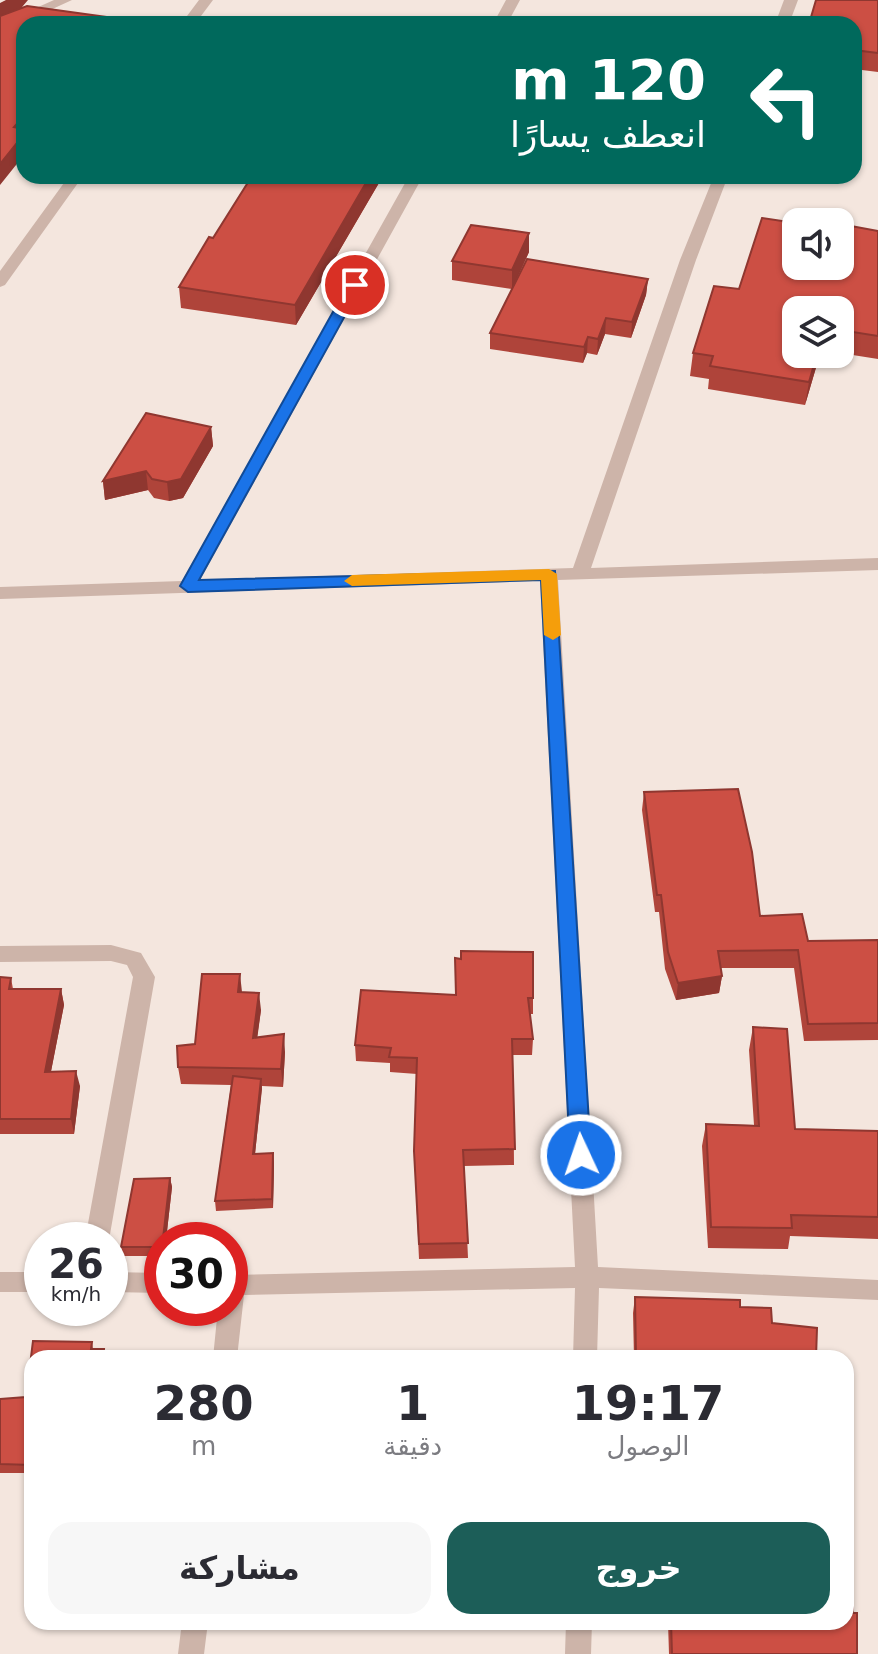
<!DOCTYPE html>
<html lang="ar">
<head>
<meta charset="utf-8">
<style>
	body { margin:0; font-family:"DejaVu Sans",Vazirmatn,sans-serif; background:#f7f7f7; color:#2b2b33; direction:rtl; height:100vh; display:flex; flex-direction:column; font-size:30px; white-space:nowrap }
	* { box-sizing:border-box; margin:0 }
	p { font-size:26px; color:#7c7c81 }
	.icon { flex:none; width:44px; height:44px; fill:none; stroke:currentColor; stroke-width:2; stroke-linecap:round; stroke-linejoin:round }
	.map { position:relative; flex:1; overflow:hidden; direction:ltr }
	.drawer { position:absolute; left:24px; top:1350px; width:830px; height:280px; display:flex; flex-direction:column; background:#fff; border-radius:24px; box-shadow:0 2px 6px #0004; direction:rtl }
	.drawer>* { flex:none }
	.hud { position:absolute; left:16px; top:16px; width:846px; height:168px; border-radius:24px; box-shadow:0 2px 6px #0004; direction:rtl; background:#00695c; color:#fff; overflow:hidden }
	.controls { position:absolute; left:782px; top:208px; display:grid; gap:16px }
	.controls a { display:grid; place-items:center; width:72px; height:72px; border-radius:16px; background:#fff; box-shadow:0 2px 6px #0004; font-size:40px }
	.speed { position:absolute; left:24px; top:1222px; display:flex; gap:16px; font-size:40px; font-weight:700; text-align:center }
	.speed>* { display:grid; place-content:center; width:104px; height:104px; border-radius:50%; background:#fff; box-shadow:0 2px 6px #0004; line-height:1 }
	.speed small { font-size:20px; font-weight:400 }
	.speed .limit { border:12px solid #d22; background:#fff; color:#111 }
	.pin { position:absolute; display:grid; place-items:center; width:68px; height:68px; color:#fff; margin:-34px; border:4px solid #fff; border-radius:50%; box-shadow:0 2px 8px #0007 }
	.me { position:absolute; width:88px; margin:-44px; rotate:357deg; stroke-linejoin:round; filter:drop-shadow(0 0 6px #0008) }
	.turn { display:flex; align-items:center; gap:28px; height:168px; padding:0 24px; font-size:36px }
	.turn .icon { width:104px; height:104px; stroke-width:2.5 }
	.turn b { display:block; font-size:56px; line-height:68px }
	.eta { display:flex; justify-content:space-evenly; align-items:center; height:136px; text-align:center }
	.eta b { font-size:48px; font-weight:800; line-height:56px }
	.button { display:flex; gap:16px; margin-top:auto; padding:16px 24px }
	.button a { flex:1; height:92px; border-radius:24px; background:#1c5e58; color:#fff; font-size:32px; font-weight:800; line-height:92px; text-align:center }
	.button a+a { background:#f7f7f7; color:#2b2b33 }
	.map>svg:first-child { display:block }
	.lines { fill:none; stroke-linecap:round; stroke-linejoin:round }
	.minor { fill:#cdb4a9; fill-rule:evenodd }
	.wall { fill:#af443a }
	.shaded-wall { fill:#8f3730 }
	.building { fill:#cc4f44; stroke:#8f3730; stroke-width:2 }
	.route { fill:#1a73e8; stroke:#114b97; stroke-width:2 }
	.slow { fill:#f59e0b }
</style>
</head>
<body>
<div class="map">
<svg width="878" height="1654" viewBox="0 0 878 1654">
	<rect width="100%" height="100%" fill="#f4e6de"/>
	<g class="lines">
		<path class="minor" d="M54 0H72L0 33V24Z
			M199 0H213L195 24H181Z
			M506 0H520L507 24H493Z
			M784 0H798L789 24H775Z
			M69 176H83L5 285 0 287V271Z
			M409 176H423L200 580 573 568 680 260 714 176H728L696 260 591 568 878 558V570L558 580 598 1267 878 1280V1300L599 1288 597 1358H573L575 1288 244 1295 237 1358H213L218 1308H230V1275L575 1267 540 581 0 599V587L182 581Z
			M111 945 141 953 155 977 109 1240H85L133 977 127 965 111 961 0 962V946Z
			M0 1272H42V1292H0Z
			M110 1272 162 1273V1293L110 1292Z
			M182 1622H208L204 1654H178Z
			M566 1622H592L591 1654H565Z"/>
	</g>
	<path class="wall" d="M878 0V72L854 69V24Z
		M252 176H383L296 325 181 308 179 287 213 238Z
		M796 223 878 231V359L840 353V310L796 354H820L805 405 708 389 709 379 690 376 693 353 739 289Z
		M529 233V252L512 289 452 280V261Z
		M648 279 646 295 631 338 605 334 597 355 587 353 583 363 490 349V333Z
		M211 427 213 446 183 498 169 501 154 498 148 490 105 500 103 481Z
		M644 792 760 916 808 941 878 940V1040L804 1041 794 968H721L722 976 719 993 676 1000 665 969 659 912H655L642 810Z
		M455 958 533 998V1014H530L533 1039 532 1055H513L514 1165 464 1166 468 1258 419 1259 414 1151 417 1074 390 1072V1063L356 1061 355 1045 455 995Z
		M0 977 11 978 13 989H61L64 1005 51 1071 80 1086 74 1134H0Z
		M242 992 261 1010 257 1037 285 1052 283 1087 262 1086 255 1154 273 1153 274 1163 273 1208 216 1211 215 1201 231 1085 181 1084 178 1067 195 1044Z
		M753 1027 795 1129 878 1131V1239L790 1236 788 1249 708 1248 702 1146 706 1124 754 1125 749 1050Z
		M170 1178 172 1187 166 1240H162V1256H123L121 1247Z
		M635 1297 740 1307 772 1323 816 1358H634L633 1313Z
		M33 1341 92 1342 93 1349H104L106 1358H32V1473H0V1399L26 1397Z
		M853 1613 857 1654H669L668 1622H846Z"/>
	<path class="shaded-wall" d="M6 0H28L17 13 0 21V3Z
		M24 116V155L0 185V164L14 127Z
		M370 176H383L296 325 295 305Z
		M529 233V252L512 289V270Z
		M648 279 646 295 631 338 632 322Z
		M606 318 605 334 597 355 598 339Z
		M588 337 587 353 583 363 584 347Z
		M817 354H820L805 405 809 382Z
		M211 427 213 446 183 498 169 501 167 482Z
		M146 471 148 490 105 500 103 481Z
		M240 974 242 992H238Z
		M722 976 719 993 676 1000 678 983Z
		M61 989 64 1005 48 1087 45 1072Z
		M259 993 261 1010 255 1055 253 1038Z
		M284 1034 285 1052 283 1087 281 1069Z
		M76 1071 80 1086 74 1134 71 1119Z
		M261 1079 262 1089 254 1163 253 1154Z
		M273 1153 274 1163 273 1208 272 1199Z
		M170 1178 172 1187 166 1240H163Z"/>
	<path class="building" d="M816 0H878V53L854 50V24H809Z
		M27 6 114 18 109 24H24V116L14 127 24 129V134L0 164V16Z
		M252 176H370L295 305 179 287 209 237 213 238Z
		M762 218 796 223V266H840V224L878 231V336L840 330V310H796V354H817L809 382 710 366 713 356 693 353 714 286 739 289Z
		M800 221H821L825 222H799Z
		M471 225 529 233 512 270 452 261Z
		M527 259 648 279 632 322 606 318 598 339 588 337 584 347 490 333Z
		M146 413 211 427 181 479 167 482 152 479 146 471 103 481Z
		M738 789 752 852 760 916 802 914 808 941 878 940V1023L808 1024 798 950 718 951 722 976 678 983 668 952 661 895H657L644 792Z
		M461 951 533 952V998H528L533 1039H512L515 1149 463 1150 468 1243 419 1244 414 1151 417 1058 389 1057 391 1048 355 1045 361 990 456 995 455 958 461 959Z
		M202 974H240L238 992 259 993 253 1038 284 1034 281 1069 178 1067 177 1046 195 1044Z
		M0 977 11 978 9 989H61L45 1072 76 1071 71 1119H0Z
		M753 1027 787 1029 795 1129 878 1131V1217L791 1215 792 1228 711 1227 706 1124 759 1126Z
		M233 1076 261 1079 253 1154 273 1153 272 1199 215 1201Z
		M170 1178 162 1247H121L134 1179Z
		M635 1297 740 1300V1307L771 1308 772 1323 817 1328 816 1358H636Z
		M33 1341 92 1342 91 1349H104L103 1358H32V1465L0 1464V1399L26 1397Z
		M846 1542 851 1543 853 1613H857V1654H672L671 1622H846Z"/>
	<path class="route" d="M355 281 362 285 199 580 555 571 591 1155 588 1161 581 1163 573 1161 570 1155 541 580 188 592 180 586 348 285Z"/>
	<path class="slow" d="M549 569 557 574 561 635 553 640 544 635 541 580 352 586 344 581 352 575Z"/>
</svg>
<div class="controls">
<a><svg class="icon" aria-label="sound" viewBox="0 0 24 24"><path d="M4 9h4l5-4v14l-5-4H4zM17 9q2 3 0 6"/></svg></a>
<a><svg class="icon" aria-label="layers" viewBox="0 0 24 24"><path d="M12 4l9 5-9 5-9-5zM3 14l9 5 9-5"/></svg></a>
</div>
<div class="speed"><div>26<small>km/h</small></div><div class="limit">30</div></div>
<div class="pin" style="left:355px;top:285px;background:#d93025"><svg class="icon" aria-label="arrive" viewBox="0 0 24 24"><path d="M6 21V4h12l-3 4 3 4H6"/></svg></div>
<svg class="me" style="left:581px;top:1155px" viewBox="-20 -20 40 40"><circle r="17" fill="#1a73e8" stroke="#fff" stroke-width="3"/><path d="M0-11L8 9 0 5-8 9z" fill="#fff"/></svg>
<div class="hud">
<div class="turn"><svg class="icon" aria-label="left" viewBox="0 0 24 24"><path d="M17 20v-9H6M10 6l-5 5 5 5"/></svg><div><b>120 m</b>انعطف يسارًا</div></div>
</div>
<section class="drawer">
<div class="eta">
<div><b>19:17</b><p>الوصول</p></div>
<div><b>1</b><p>دقيقة</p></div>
<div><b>280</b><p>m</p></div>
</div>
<div class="button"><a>خروج</a><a>مشاركة</a></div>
</section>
</div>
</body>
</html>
